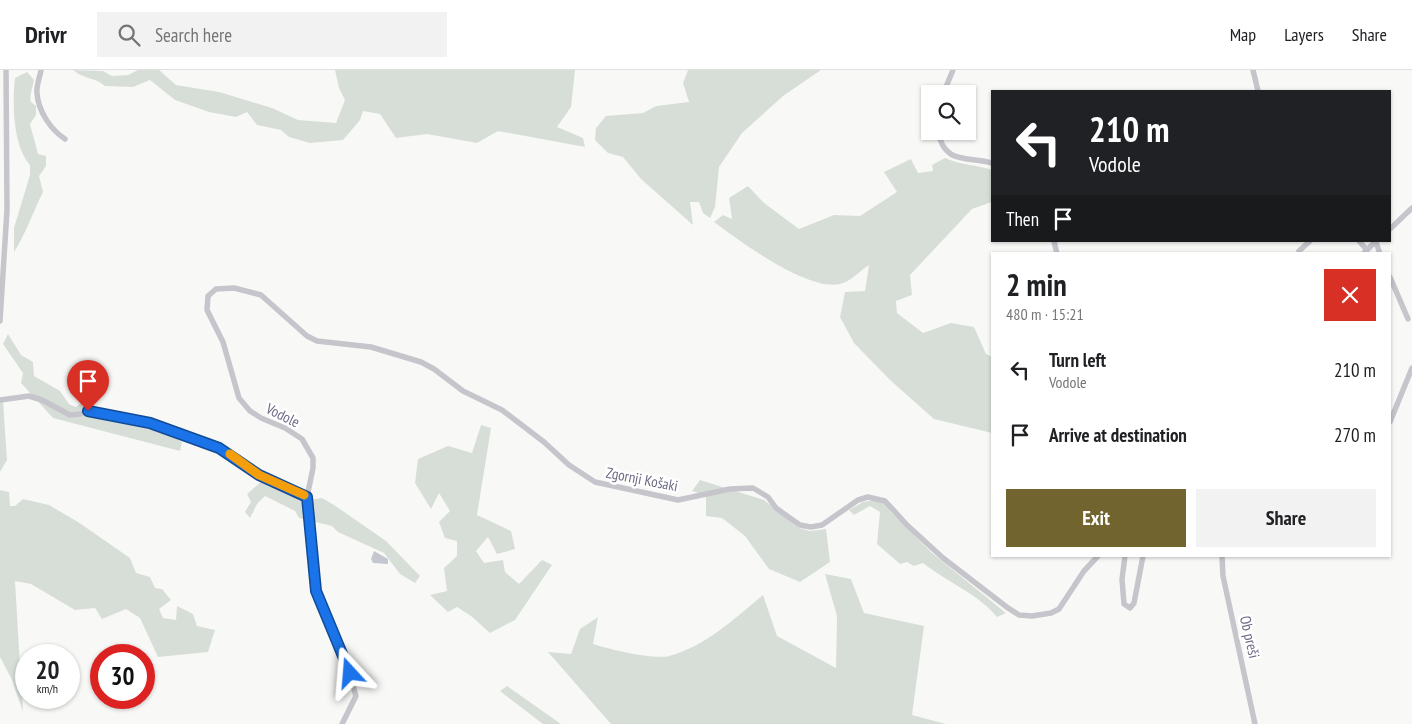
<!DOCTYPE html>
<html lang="en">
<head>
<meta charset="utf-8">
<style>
	body { margin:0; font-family:"PT Sans Narrow",sans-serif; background:#f2f2f2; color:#202124; height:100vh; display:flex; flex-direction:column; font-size:19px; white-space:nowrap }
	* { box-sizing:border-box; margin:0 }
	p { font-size:16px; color:#757577 }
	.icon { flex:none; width:28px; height:28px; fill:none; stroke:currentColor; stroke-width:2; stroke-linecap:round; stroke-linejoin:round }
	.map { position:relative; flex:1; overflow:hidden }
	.panel { position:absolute; left:991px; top:182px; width:400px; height:305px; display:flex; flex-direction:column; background:#fff; border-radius:0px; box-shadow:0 1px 4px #0004 }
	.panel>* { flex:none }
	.banner { position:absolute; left:991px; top:20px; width:400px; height:152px; border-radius:0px; box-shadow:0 1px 4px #0004; background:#202124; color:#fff; overflow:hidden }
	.fabs { position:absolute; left:921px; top:15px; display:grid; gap:10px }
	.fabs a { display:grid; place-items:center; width:55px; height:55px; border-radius:0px; background:#fff; box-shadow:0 1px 4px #0004; font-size:25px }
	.speed { position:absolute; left:15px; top:574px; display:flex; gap:10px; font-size:25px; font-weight:700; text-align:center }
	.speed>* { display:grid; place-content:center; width:65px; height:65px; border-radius:50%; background:#fff; box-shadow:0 1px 4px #0004; line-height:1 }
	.speed small { font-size:12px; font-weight:400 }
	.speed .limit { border:8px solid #d22; background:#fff; color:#111 }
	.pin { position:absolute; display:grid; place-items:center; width:42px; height:42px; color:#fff; margin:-51px -21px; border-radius:50% 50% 50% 0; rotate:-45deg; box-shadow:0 0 5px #0007 }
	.pin .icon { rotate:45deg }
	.me { position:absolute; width:55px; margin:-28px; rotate:341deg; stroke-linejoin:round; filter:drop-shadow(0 0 4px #0008) }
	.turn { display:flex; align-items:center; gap:18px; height:105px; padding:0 15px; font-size:22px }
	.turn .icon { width:65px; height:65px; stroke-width:2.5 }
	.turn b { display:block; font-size:35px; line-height:42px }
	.then { display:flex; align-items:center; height:48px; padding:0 15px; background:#0003; gap:10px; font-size:19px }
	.round { display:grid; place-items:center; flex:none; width:52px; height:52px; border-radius:0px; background:#f2f2f2 }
	.head { display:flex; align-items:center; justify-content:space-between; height:85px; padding:0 15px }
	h1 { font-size:30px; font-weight:700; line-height:38px }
	.primary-button { display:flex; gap:10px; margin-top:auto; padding:10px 15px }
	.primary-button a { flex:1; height:58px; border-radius:0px; background:#71642f; color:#fff; font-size:20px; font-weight:700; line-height:58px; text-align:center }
	.primary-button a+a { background:#f2f2f2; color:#202124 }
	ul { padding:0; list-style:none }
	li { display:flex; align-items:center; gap:15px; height:65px; padding:0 15px }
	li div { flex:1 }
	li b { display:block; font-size:19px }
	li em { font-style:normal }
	header { display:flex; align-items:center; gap:30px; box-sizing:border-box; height:70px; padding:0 25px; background:#fff; border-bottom:1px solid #e0e0e0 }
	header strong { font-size:24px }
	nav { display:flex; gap:28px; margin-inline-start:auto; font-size:18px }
	.search { width:350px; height:45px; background:#f2f2f2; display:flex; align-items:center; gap:12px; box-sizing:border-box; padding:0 18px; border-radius:0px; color:#757577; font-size:19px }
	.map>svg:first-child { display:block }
	.green { fill:#d7ded8 }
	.water { fill:#c4c7d0 }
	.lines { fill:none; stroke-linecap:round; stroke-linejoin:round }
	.street { stroke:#c6c5cc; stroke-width:5.5 }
	.route-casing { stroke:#114b97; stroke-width:12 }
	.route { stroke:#1a73e8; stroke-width:9 }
	.slow { stroke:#f59e0b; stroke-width:9 }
	.labels { text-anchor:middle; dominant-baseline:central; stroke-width:5; stroke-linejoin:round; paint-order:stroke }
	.street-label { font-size:15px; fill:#6c6b85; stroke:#fff }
</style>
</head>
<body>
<header>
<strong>Drivr</strong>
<div class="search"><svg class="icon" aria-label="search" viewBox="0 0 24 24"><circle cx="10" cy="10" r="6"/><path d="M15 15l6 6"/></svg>Search here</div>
<nav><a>Map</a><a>Layers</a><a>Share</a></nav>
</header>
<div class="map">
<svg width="1412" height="654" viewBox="0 0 1412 654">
	<rect width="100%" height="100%" fill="#f8f9f7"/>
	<path class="green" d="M73 0 103 1 112 6 128 5 138 0H159L176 15 219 22 272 38 298 50 336 53 345 30 339 18 335 0H575L571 37 557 57 583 68 585 77 498 61 477 73 427 64 396 68 380 44 363 41 360 50 343 70 310 73 289 67 281 60 257 55 247 42 236 47 209 42 175 30 150 10 133 17 105 16C95 7 85 10 73 0Z
		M688 0H821L783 26 742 63 719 97 715 137 710 148 703 143 699 132H690L693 155 641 109 623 87 608 83 595 70 596 58 606 46 643 43 656 36 689 32 683 13Z
		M27 2 34 10C33 18 29 24 31 32L36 36V45L30 54 38 84 46 86V96L39 106 43 122C33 142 26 163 14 182V158L30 105V95C13 77 12 32 15 8Z
		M945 88C960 95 977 95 992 100V132L972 139 910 205 912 225 896 231 897 243 923 263 951 253 974 257 986 284 992 287V363L934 349 890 310 854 273 840 247 845 222 865 221 869 195C861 200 850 212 840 214 807 221 741 172 714 152L723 145 732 149 729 128 748 116 764 133 799 159 834 145 860 146 897 122 884 102 911 89 918 103 933 101 932 95Z
		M8 264 21 285 33 292 34 306 60 321 69 334 76 337 83 331 95 348 165 362 182 372 180 381 53 348 21 313 23 303 3 274Z
		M3 331 7 390 0 402V332Z
		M481 355 491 358 477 445 511 461 515 479 497 484 488 467 476 481 484 493 503 490 505 502 519 514 542 490 552 495 515 550 490 563 471 546 457 537 448 542 430 525 447 521 444 498 457 486V471L445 468 439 452 450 441 439 423 431 439 415 413 418 389 448 376 472 383Z
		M263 410 302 431 322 428 334 435 386 471 420 506 415 513 400 504 384 483 338 462 332 456 299 448 295 441 265 426 257 434 250 448 245 442 251 432 247 424Z
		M700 410 764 430 799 458 810 461 826 459 830 492 800 512 769 499 745 466 722 448 706 446V425L692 421Z
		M0 420 9 422 10 436H15L23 429 49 435 78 452 130 488 136 503 150 507 155 518 162 519 171 530 159 539 163 548 176 550 177 536 193 544 197 556 215 560 208 582 158 587 140 548 126 539 102 549 95 538 75 540 31 514 15 511 21 613 19 619 22 620 23 642 12 610 0 587Z
		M876 430 885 433 890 441 932 483 1006 543 997 547C978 524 947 512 923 493L914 496 907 492 900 494 877 474 880 442 870 436 854 445 849 440 863 432Z
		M825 504 851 509 864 543 924 556 912 645 946 654H611L548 582 571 584 580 559 598 547 593 574C608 579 654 590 669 586 706 576 734 549 763 525L777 566 836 598 837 546Z
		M507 616 561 654H543L500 621Z"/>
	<path class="water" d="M374 481 388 489V494L373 493 371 489Z"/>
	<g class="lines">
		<path class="street" d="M41 0C40 7 36 16 37 23 38 41 51 60 65 69
			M1253 0 1258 21
			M943 24 953 0
			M938 61C944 95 967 86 992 93
			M1390 159 1412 138
			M1054 171 1057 184
			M1359 171 1367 180
			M1376 172 1380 184
			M1299 181 1310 171
			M1363 184 1376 171
			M1390 207 1408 249
			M0 251 7 140 6 0
			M0 330 29 326 42 330 70 345 80 344 92 340 150 353 219 378 259 405 307 427
			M1390 352 1412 298
			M1125 486 1122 509 1124 534 1130 538 1134 533 1143 486
			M1222 486 1223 506 1255 654
			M342 654 356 626 344 585 314 512 307 427 313 398V388L302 369 285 358 261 348 250 341 239 328 223 272 207 240 208 226 216 219 234 218 261 225 307 266 317 271 371 277 421 292 434 299 463 321 502 340 544 372 569 395 595 412 678 430 730 419 753 418 768 427 776 438 787 446 800 455 811 457 822 455 858 430 868 427 885 431 907 455 943 488 1008 538 1019 545 1032 546 1051 543 1059 539 1084 501 1098 486"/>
	</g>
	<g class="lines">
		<defs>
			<path id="route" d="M88 341 150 353 219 378 259 405 307 427 316 521 350 603"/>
		</defs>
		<use href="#route" class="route-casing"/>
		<use href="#route" class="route"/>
		<path class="slow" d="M230 384 259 405 304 425"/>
	</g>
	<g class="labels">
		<g class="street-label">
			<text transform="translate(283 345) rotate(27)">Vodole</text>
			<text transform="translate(642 409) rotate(11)">Zgornji Košaki</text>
			<text transform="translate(1250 567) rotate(77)">Ob preši</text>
		</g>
	</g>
</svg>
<div class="fabs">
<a><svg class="icon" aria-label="search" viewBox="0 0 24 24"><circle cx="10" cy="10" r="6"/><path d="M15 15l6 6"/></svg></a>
</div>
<div class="speed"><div>20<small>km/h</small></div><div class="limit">30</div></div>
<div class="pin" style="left:88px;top:341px;background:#d93025"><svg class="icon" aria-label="arrive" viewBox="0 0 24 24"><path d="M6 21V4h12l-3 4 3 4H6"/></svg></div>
<svg class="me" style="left:350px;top:603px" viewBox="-20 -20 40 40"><path d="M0-17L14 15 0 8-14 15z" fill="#1a73e8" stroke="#fff" stroke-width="4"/></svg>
<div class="banner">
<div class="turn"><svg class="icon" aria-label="left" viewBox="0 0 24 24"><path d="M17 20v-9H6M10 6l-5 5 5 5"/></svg><div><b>210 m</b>Vodole</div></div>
<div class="then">Then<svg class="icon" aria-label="arrive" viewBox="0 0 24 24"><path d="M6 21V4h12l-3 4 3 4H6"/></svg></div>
</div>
<section class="panel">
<div class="head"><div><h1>2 min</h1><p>480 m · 15:21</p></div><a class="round" style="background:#d93025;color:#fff"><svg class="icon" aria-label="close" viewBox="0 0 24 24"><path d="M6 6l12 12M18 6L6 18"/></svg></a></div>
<ul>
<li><svg class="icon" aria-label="left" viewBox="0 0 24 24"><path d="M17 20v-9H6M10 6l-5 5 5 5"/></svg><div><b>Turn left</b><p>Vodole</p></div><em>210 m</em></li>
<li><svg class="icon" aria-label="arrive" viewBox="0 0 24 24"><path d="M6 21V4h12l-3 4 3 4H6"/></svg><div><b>Arrive at destination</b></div><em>270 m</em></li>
</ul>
<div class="primary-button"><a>Exit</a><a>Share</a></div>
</section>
</div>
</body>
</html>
